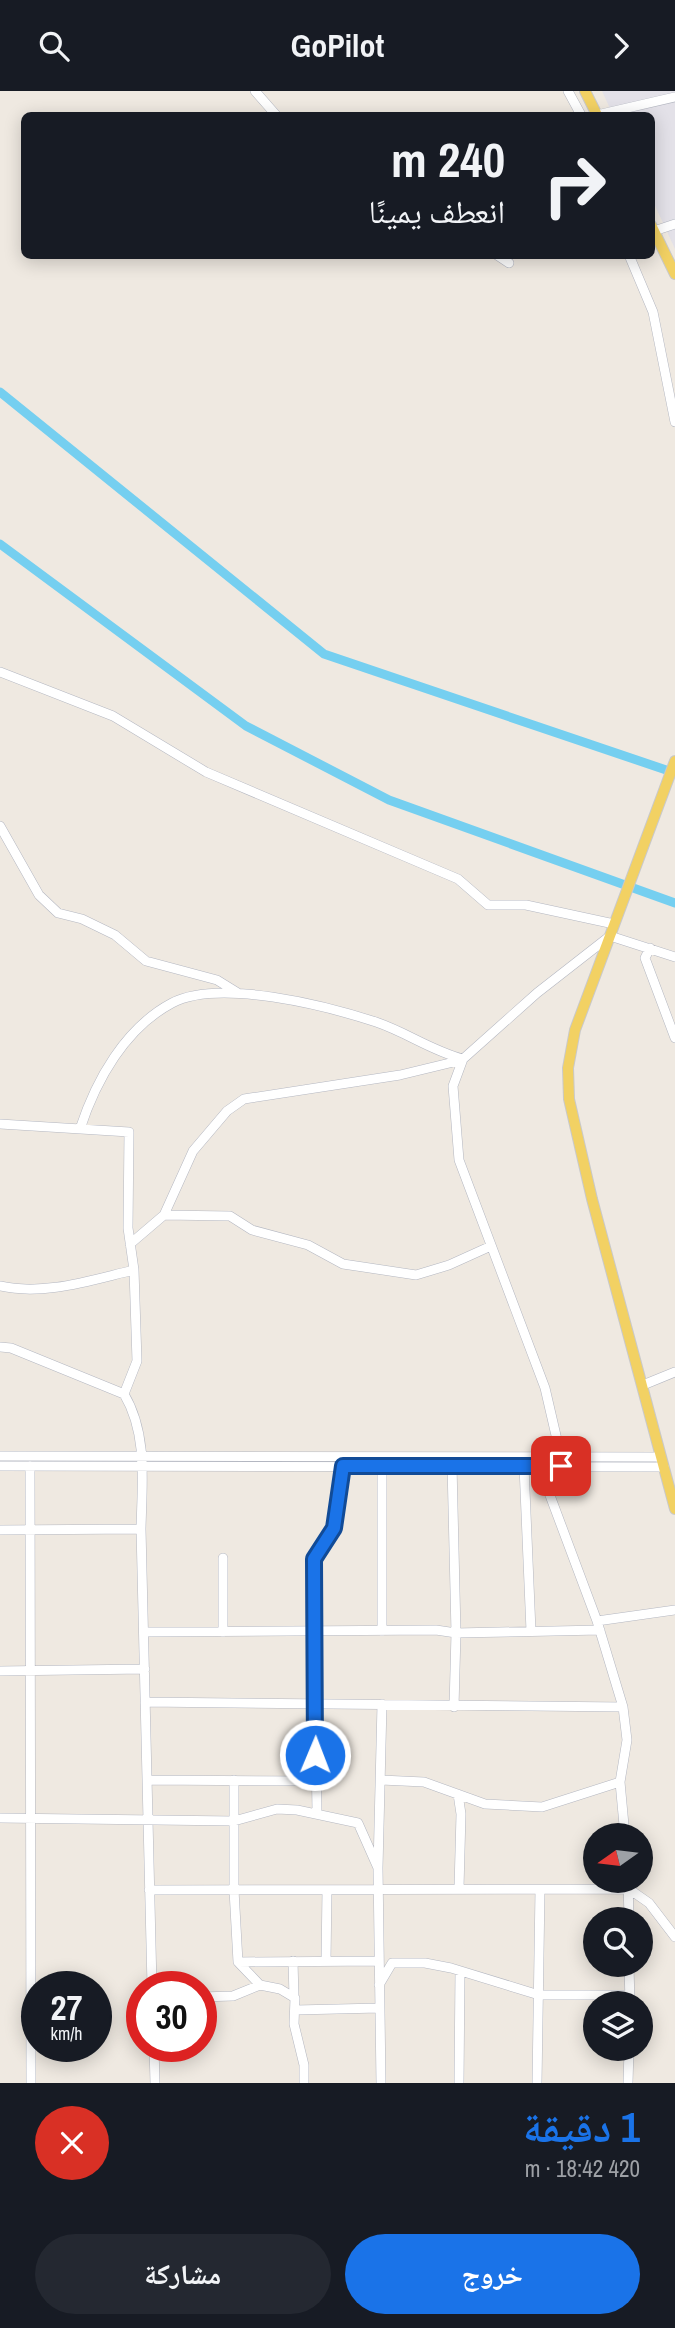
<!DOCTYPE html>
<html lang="ar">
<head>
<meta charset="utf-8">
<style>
	body { margin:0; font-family:"Archivo Narrow","Noto Naskh Arabic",sans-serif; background:#242831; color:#f1f3f6; direction:rtl; height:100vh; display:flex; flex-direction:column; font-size:26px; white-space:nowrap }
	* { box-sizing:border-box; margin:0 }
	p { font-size:23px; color:#9ea1a6 }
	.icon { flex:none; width:38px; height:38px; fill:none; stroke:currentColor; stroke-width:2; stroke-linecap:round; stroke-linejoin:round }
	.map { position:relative; height:1992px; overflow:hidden; direction:ltr }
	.side { display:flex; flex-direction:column; background:#171b24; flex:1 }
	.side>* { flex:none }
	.hud { position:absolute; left:21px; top:21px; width:634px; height:147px; border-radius:10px; box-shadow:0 4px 18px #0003; direction:rtl; background:#171b24; color:#f1f3f6; overflow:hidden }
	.needle { width:46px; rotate:256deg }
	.buttons { position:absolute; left:583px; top:1732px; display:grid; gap:14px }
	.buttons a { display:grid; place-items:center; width:70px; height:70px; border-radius:50%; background:#171b24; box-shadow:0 4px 18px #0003; font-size:35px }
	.speed { position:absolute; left:21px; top:1880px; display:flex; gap:14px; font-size:35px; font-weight:700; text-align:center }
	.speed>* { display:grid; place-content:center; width:91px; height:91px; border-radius:50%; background:#171b24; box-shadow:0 4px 18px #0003; line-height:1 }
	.speed small { font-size:18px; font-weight:400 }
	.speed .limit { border:10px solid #d22; background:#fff; color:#111 }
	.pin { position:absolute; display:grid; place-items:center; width:60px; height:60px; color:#fff; margin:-30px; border-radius:14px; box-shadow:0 4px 10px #0006 }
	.me { position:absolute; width:77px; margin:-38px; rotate:1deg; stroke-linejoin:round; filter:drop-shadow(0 0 5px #0008) }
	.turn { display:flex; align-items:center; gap:24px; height:147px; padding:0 35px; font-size:32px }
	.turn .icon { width:91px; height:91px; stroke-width:2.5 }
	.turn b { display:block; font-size:49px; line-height:60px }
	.round { display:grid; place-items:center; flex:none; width:74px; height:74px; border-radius:37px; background:#242831 }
	.overview { display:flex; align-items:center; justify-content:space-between; height:119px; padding:0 35px }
	h1 { font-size:42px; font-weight:700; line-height:52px; color:#1a73e8 }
	.cta { display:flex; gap:14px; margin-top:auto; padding:14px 35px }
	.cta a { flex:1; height:80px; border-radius:42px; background:#1a73e8; color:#fff; font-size:28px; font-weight:700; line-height:80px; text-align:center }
	.cta a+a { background:#242831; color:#f1f3f6 }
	header { display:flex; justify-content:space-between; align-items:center; height:91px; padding:0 35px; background:#171b24; font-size:32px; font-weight:700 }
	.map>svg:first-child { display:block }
	.industrial { fill:#e3e1e8 }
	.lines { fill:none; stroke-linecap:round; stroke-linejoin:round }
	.canal { stroke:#75cff0; stroke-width:9 }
	.minor-casing { stroke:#b4b7c1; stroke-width:10 }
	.major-casing { stroke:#c9c9c9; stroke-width:12 }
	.minor { stroke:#fff; stroke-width:9 }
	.major { stroke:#f2d163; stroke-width:10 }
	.route-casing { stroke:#114b97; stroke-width:18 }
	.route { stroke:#1a73e8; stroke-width:12 }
</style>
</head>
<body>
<header><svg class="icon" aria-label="forward" viewBox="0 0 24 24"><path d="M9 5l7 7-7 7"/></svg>GoPilot<svg class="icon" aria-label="search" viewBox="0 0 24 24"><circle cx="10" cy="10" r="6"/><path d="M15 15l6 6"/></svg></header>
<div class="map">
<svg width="675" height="1992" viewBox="0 0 675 1992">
	<rect width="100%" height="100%" fill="#efe9e1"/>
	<path class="industrial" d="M602 0H675V158L651 106V24H613Z"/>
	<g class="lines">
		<path class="canal" d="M0 301 324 563 675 682
			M0 453 246 635 389 709 675 812"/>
		<defs>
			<path id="minor" d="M255 0 276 24
				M568 0 581 24
				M597 24 675 6
				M654 140 675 133
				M497 164 509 172
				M629 164 653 221 675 331
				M0 581 113 625 206 681 458 788 488 814H526L614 833
				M0 735 39 804 58 822 82 828 115 844 146 870 217 889 238 902
				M650 857 645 867 675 947
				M0 1033 129 1041 128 1137 134 1179 137 1270 124 1303C148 1343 142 1392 141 1438L152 1895
				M80 1038C96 989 125 937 172 912 219 887 327 915 376 931 408 942 430 959 463 968
				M164 1124 230 1125 252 1139 308 1154 343 1173 416 1184 449 1174 491 1155
				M130 1153 164 1124 193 1060 227 1020 244 1008 400 984 462 969
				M0 1195C44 1205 91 1189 134 1179
				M0 1256 11 1257 124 1303
				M643 1294 675 1281
				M0 1365 661 1366
				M561 1366 545 1297 459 1069 453 995 463 968 537 902 610 845 675 866
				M452 1374 456 1542 454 1616
				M0 1375 664 1376
				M30 1375 31 1992
				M524 1375 531 1540
				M539 1375 597 1530 623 1616 627 1649 620 1691 625 1745
				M0 1439 141 1438
				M597 1530 675 1519
				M382 1540V1375
				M144 1541 436 1539 456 1542 600 1539
				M223 1541V1467
				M0 1580 145 1578
				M145 1611 623 1616
				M147 1689 315 1690
				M234 1689V1799L238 1871 260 1894 280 1898 295 1907 294 1933 304 1974V1992
				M381 1689 424 1691 485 1713 542 1716 620 1691
				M458 1703 461 1723 459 1797
				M317 1721 313 1472 317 1461 334 1437 343 1375
				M0 1727 234 1730 277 1718 297 1719 358 1732 378 1777
				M628 1790 629 1829
				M149 1799 629 1798 649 1812 675 1846
				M293 1870 294 1906
				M326 1870 327 1799
				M238 1871 379 1870
				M629 1874 630 1913
				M379 1894 392 1872H425L451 1877 539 1904H630
				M201 1906 233 1905 260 1894
				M296 1919 379 1917
				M154 1955 155 1992
				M381 1992 378 1777 382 1613
				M459 1992 460 1880
				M537 1992 540 1799
				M628 1992 629 1958"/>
			<path id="major" d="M585 0 597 24
				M651 134 675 183
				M675 670 575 939 568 977 569 1008 592 1108 675 1418"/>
		</defs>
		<use href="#minor" class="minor-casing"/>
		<use href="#major" class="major-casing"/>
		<use href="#minor" class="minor"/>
		<use href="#major" class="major"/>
	</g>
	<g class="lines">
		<defs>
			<path id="route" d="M315 1664 314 1468 334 1437 343 1375H561"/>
		</defs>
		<use href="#route" class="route-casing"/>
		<use href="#route" class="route"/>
	</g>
</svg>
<div class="buttons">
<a><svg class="needle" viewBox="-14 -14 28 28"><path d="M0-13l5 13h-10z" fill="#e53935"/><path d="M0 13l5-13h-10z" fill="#9ea1a6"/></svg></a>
<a><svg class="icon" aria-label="search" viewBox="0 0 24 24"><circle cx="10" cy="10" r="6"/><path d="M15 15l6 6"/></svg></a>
<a><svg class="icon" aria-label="layers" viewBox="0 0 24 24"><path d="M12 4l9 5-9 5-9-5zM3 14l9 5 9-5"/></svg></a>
</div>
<div class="speed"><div>27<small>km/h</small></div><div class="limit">30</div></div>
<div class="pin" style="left:561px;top:1375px;background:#d93025"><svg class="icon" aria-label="arrive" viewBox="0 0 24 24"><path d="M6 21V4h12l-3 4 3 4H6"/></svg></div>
<svg class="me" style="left:315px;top:1664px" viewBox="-20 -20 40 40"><circle r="17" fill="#1a73e8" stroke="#fff" stroke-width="3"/><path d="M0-11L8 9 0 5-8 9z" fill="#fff"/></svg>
<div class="hud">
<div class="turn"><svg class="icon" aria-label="right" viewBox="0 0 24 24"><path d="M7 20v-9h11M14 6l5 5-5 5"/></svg><div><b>240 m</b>انعطف يمينًا</div></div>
</div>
</div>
<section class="side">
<div class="overview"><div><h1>1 دقيقة</h1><p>420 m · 18:42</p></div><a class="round" style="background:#d93025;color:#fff"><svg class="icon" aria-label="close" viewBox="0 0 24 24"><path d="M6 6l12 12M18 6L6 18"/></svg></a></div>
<div class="cta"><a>خروج</a><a>مشاركة</a></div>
</section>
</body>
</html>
